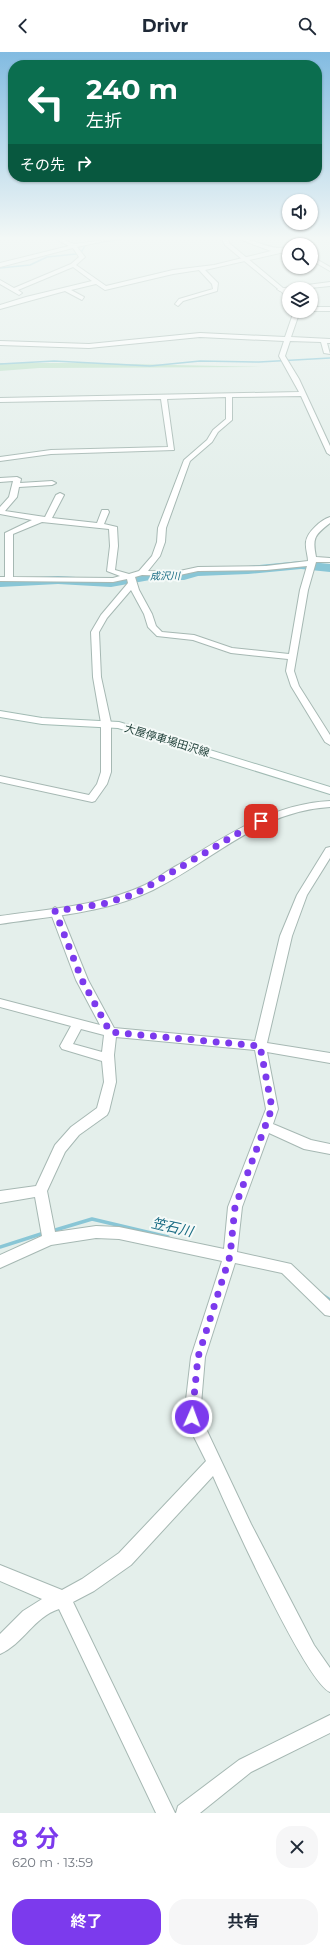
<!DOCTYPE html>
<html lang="ja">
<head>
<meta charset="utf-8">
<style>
	body { margin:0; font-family:Montserrat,"Noto Sans JP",sans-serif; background:#f6f6f7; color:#1f2937; height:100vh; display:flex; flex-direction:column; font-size:15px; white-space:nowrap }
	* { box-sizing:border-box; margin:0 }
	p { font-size:13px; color:#747a83 }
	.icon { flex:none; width:22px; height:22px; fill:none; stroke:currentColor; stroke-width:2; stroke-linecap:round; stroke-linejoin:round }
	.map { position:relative; height:1761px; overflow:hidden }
	.panel { display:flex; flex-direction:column; background:#fff; flex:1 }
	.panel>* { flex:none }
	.hud { position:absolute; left:8px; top:8px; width:314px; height:122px; border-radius:16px; box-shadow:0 1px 3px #0004; background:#0b6e4f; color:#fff; overflow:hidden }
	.tools { position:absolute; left:282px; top:142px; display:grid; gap:8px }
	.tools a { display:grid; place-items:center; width:36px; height:36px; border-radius:50%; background:#fff; box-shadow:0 1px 3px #0004; font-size:20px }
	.pin { position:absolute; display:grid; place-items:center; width:34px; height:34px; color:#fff; margin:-17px; border-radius:8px; box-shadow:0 2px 6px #0006 }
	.me { position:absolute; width:44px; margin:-22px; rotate:2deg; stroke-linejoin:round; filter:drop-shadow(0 0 3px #0008) }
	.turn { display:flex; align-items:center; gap:14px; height:84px; padding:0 12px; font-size:18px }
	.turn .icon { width:52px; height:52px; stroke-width:2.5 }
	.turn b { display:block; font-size:28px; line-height:34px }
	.then { display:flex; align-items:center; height:38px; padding:0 12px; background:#0003; gap:8px; font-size:15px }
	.round { display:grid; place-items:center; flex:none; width:42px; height:42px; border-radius:16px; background:#f6f6f7 }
	.headline { display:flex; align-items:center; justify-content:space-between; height:68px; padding:0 12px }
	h1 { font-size:24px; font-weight:700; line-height:30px; color:#7c3aed }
	.primary-button { display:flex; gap:8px; margin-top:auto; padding:8px 12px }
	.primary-button a { flex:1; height:46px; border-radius:16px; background:#7c3aed; color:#fff; font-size:16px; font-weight:700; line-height:46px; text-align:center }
	.primary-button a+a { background:#f6f6f7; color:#1f2937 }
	header { display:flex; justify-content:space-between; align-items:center; height:52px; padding:0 12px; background:#fff; font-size:18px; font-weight:700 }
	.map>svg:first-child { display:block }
	.green { fill:#bce1c8 }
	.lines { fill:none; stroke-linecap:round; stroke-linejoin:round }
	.stream-far1 { stroke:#89c6d6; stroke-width:1.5 }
	.stream { stroke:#89c6d6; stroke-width:3.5 }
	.river { fill:#89c6d6; fill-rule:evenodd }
	.minor-casing { stroke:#a6b8b3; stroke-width:2 }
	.tertiary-casing { stroke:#a6b8b3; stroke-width:2 }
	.secondary-casing { stroke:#a2bbb4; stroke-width:2 }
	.minor { fill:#fff; fill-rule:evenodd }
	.tertiary { fill:#fff; fill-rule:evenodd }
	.secondary { fill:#fff; fill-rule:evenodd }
	.route { stroke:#7c3aed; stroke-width:7; stroke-dasharray:0 12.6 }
	.labels { text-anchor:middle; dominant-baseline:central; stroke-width:4; stroke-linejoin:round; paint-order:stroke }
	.far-water-label { font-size:10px; font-style:italic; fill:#176a82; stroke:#f5faf8 }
	.street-label { font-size:11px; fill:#22423b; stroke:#f5faf8 }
	.near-water-label { font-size:14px; font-style:italic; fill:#176a82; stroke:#f5faf8 }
</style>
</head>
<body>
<header><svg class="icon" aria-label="back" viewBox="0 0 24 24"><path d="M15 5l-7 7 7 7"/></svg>Drivr<svg class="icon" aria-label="search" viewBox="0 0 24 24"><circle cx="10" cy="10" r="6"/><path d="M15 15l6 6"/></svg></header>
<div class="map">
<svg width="330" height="1761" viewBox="0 0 330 1761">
	<rect width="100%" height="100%" fill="#e4efeb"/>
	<path class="green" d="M0 311H83L262 315 39 316 0 319Z"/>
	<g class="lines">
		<path class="stream-far1" d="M95 191 123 187
			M0 216 30 213 47 205 76 202 82 199 86 192
			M0 312 54 309 150 314 200 309 259 310 330 306"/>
		<path class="stream" d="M52 1179 92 1167 168 1185
			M0 1195 44 1181
			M324 1244 330 1248"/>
		<path class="river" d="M301 509 330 512V520L301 517 248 522 198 524 184 528H150L111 535 58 532 0 535V527L58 524 111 527 150 520H183L197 516 248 514Z"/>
		<defs>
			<path id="minor" d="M56 187H62L74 192 113 187 77 195 85 205 76 213 106 234 173 218 214 213 271 199 239 187C258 187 268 199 289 195V199L205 218 218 231 217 239 183 249 178 254 175 252 179 247 213 237 212 232 199 218 173 222 105 238 96 232 71 238 84 245 82 248 65 239 0 257V253L26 245 92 229 73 215 18 238 22 241 19 243 0 232V228L14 236 71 212 79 205 73 196 0 215V211L69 194Z
				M311 204 330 215V219L311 208Z
				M330 230V234L280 239 277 237Z
				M311 255H330V259H311Z
				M294 259H300L291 285 330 287V291H327L330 302 324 301 321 290 290 289 285 304 299 327 330 394V403L327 401 301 344 232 345V368L218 380 212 390 190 409 166 476 165 490 160 504 148 519 175 520 198 515 266 514 308 509C308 503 305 496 306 490 307 480 321 468 330 465V471C315 483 312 485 316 505L330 506V510H316L308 538 294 619 299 634 330 683V693L325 690 291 634 286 619 288 607 231 601 193 588 157 584 148 575 144 562 131 538 107 566 99 580 101 625 111 671V720L107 732 95 749 92 750 0 730V724L89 743 97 732 101 720V671L93 625 91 580 101 563 128 531 127 527 113 530 0 529V525H5V481L32 468 0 462V455L9 445 13 429 0 430V426L17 425 21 427 20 431 52 429 56 431 52 433 19 435 17 445 5 459 45 465 56 443 60 441 64 443 52 466 97 471 102 458H108L109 460 104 472 117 475 118 494 115 518 129 522 139 519 152 504 157 490 158 476 184 408 207 388 213 378 226 367V345L167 347 174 398 51 402 0 409V405L51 398 168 395 161 347 0 350V346L299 340 279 304 284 289 200 285 89 296 0 293V289L89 292 200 281 285 285ZM42 470 109 477 110 494 107 519 120 524 113 526 13 525V482ZM307 514 300 538 289 602 232 596 194 583 162 580 156 574 152 562 139 538 135 525 142 523 175 524 198 519 266 518Z
				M330 795V806L307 843 292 884 267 991 330 1001V1011L267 1000 278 1057 273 1072 311 1088 330 1092V1102L304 1097 269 1081 242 1155 237 1200 291 1212 330 1249V1264L325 1263 282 1221 235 1211 205 1305 200 1364 251 1472 314 1593 330 1616V1640C305 1629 228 1458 213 1424L131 1513 94 1539 73 1550 175 1761H156L59 1557C34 1565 23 1592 0 1602V1582L23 1559 42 1547 0 1529V1513L62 1538 82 1527 119 1501 206 1409 184 1365 191 1305 222 1209 119 1187 96 1186 51 1193 0 1216V1203L42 1184 35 1145 0 1151V1139L36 1134 55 1093 71 1075 97 1056 104 1030 102 1009 62 997 60 994 71 974 0 955V947L100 973 76 928 50 859 55 855 60 859 88 928 114 976 255 989 280 884 297 843 326 796ZM81 977 104 983 102 1000 73 992ZM116 985 255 998 266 1057 228 1155 224 1197 119 1175 96 1174 55 1180 47 1139 65 1100 79 1083 107 1063 109 1059 116 1030 114 1003Z
				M330 1663V1681L251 1720 200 1761H176L178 1754 239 1708Z"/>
			<path id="tertiary" d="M222 187H228L229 191 289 241V246L225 193Z
				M330 749V755C259 759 214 808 153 838 106 861 51 864 0 872V864C49 857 100 854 145 833 156 827 167 819 178 813 226 784 272 752 330 749Z"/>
			<path id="secondary" d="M0 659 42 666 119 670 330 735V742L118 676 42 672 0 665Z"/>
		</defs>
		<use href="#minor" class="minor-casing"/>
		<use href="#tertiary" class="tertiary-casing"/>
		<use href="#secondary" class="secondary-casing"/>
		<use href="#minor" class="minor"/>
		<use href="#tertiary" class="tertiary"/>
		<use href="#secondary" class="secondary"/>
	</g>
	<linearGradient id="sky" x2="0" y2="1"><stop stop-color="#82bbe1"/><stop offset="0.43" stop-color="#f3f8f6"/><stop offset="1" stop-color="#f3f8f6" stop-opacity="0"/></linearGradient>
	<rect width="330" height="433" fill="url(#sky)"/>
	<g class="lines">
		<path class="route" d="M192 1365 198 1305 230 1204 235 1155 272 1056 260 994 110 980 82 928 55 859 103 852 135 842 247 776 261 769"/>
	</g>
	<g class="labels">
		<g class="far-water-label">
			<text transform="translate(165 524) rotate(-1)">成沢川</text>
		</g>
		<g class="street-label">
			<text transform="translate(167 688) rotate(17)">大屋停車場田沢線</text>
		</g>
		<g class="near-water-label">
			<text transform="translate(172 1175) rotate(13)">笠石川</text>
		</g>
	</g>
</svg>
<div class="tools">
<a><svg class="icon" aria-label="sound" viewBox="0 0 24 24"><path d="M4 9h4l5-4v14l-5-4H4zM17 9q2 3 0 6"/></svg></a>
<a><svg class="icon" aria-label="search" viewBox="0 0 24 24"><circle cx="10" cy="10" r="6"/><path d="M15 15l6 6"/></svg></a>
<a><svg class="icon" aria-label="layers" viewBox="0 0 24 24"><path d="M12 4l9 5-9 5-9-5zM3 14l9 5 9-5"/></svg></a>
</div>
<div class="pin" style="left:261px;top:769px;background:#d93025"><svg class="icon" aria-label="arrive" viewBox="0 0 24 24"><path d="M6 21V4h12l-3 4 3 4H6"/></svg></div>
<svg class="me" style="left:192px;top:1365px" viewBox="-20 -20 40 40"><circle r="17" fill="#7c3aed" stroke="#fff" stroke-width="3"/><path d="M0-11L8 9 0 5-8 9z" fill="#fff"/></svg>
<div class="hud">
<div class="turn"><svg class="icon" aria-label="left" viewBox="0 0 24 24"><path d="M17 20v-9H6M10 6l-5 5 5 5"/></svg><div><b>240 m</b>左折</div></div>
<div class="then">その先<svg class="icon" aria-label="right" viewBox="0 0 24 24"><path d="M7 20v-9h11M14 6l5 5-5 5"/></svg></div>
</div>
</div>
<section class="panel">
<div class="headline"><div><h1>8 分</h1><p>620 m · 13:59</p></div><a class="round"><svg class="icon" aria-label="close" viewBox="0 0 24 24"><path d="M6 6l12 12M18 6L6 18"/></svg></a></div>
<div class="primary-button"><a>終了</a><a>共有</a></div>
</section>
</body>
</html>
